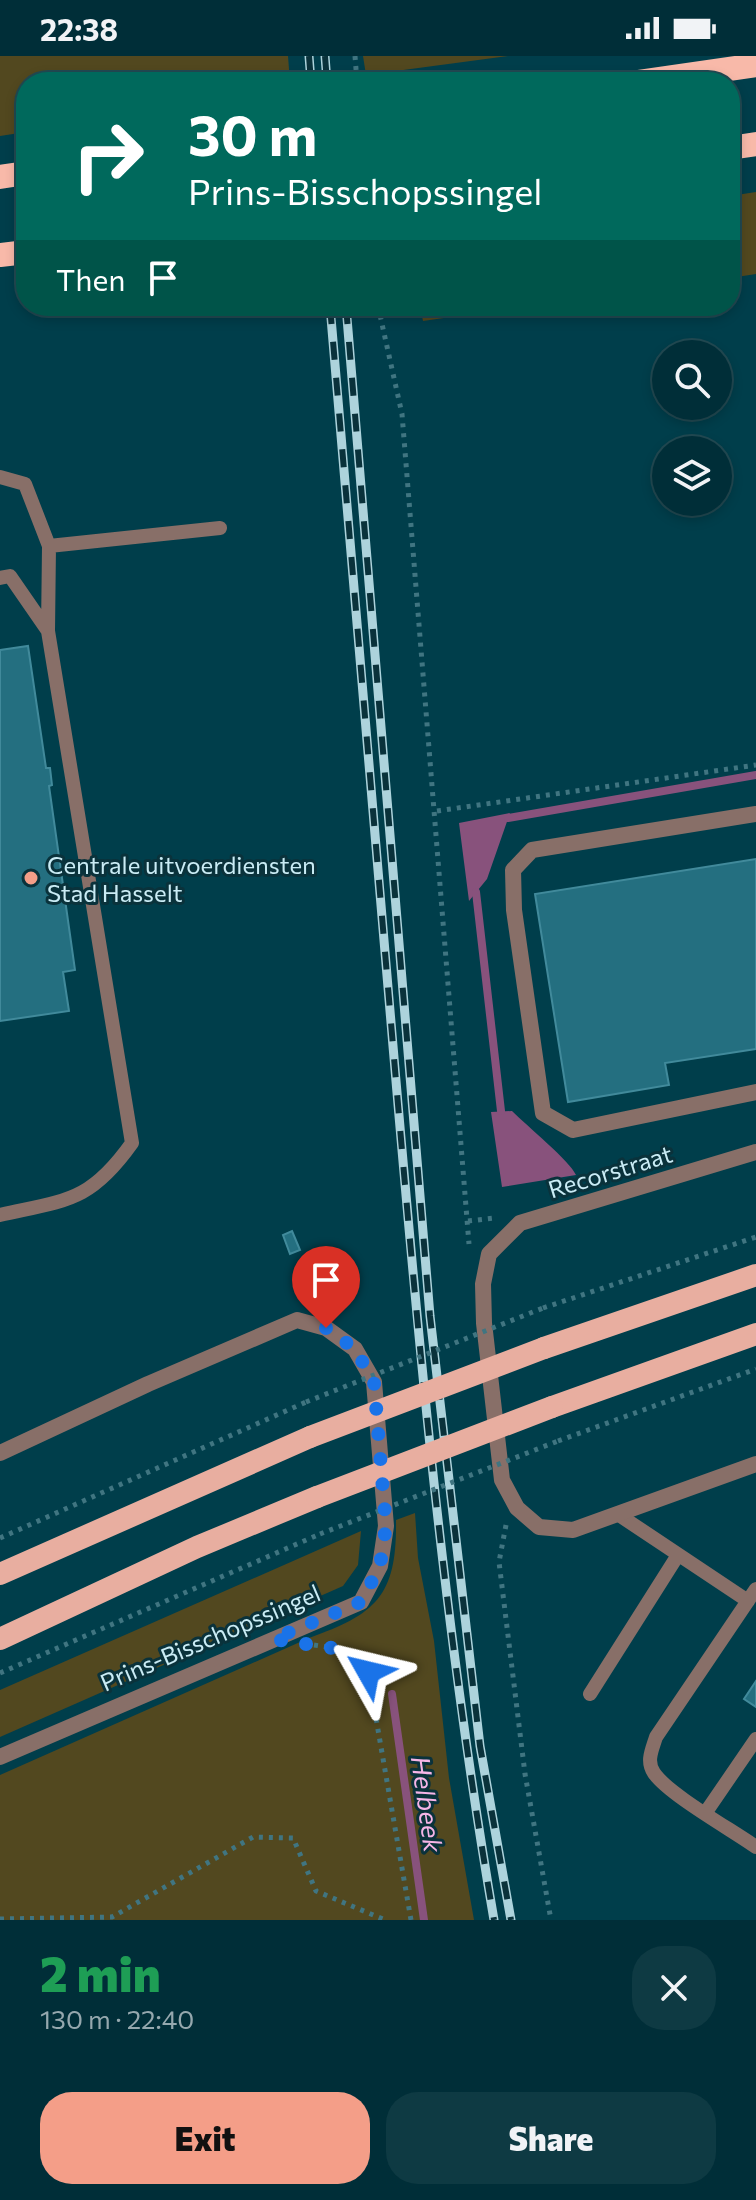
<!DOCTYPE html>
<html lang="en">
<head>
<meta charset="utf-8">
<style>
	body { margin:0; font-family:Commissioner,sans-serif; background:#0e3a43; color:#f1f3f6; height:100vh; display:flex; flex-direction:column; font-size:30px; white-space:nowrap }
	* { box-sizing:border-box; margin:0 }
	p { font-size:26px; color:#95a8ae }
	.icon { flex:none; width:44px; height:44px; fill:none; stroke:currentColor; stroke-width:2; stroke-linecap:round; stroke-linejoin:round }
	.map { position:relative; height:1864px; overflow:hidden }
	.details { display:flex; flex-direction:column; background:#002e38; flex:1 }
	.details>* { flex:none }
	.top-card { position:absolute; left:16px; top:16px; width:724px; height:244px; border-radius:32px; box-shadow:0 4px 12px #0003,0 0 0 2px #224a53; background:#00695c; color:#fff; overflow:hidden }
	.controls { position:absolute; left:652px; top:284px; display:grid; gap:16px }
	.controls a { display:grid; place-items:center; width:80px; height:80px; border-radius:50%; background:#002e38; box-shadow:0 4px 12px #0003,0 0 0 2px #224a53; font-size:40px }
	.pin { position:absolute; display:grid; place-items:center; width:68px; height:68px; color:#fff; margin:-82px -34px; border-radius:50% 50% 50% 0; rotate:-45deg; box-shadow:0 0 8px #0007 }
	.pin .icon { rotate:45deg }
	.me { position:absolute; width:88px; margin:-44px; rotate:307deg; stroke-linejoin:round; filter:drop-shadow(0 0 6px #0008) }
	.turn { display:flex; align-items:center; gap:28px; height:168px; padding:0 40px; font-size:36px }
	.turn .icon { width:104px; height:104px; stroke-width:2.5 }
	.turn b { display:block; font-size:56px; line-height:68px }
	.then { display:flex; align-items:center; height:76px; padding:0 40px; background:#0003; gap:16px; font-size:30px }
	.round { display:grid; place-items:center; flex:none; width:84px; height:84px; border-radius:32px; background:#0e3a43 }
	.headline { display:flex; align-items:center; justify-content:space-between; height:136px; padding:0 40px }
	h1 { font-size:48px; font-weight:800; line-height:60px; color:#1e9e55 }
	.action { display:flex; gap:16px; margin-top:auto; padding:16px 40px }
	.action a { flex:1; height:92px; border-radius:32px; background:#f49e88; color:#111; font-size:32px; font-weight:800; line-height:92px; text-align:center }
	.action a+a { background:#0e3a43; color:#f1f3f6 }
	.status { display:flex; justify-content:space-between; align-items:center; height:56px; padding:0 40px; background:#002e38; direction:ltr }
	.status svg { height:22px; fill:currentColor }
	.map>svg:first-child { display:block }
	.green { fill:#52481f }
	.water { fill:#88527c }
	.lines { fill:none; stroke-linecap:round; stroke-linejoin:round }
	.stream { stroke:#88527c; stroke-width:8 }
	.building { fill:#246f80; stroke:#418a9b; stroke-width:2 }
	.path { stroke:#407581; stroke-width:5; stroke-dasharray:4 6; stroke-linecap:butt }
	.service { stroke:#886f68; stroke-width:14 }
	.minor { stroke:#886f68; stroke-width:16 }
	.trunk { stroke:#e8aea0; stroke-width:22 }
	.motorway { stroke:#f8b9a9; stroke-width:24 }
	.rail-casing { stroke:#add3dc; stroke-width:9 }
	.rail { stroke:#0a323b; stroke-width:6; stroke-dasharray:18; stroke-linecap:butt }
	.path-bridge { stroke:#407581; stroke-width:5; stroke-dasharray:4 6; stroke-linecap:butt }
	.trunk-bridge { stroke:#e8aea0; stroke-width:22 }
	.route { stroke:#1a73e8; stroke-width:14; stroke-dasharray:0 25.2 }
	.poi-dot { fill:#f49e88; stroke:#0a323b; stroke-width:3 }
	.labels { text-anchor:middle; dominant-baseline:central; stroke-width:6; stroke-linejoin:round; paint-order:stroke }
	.poi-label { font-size:24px; fill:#caecf5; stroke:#0a323b; text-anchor:start }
	.street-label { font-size:24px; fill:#caecf5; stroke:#0a323b }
	.water-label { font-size:26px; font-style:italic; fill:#f6b5e7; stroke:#0a323b }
</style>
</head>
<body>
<div class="status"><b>22:38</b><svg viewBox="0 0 49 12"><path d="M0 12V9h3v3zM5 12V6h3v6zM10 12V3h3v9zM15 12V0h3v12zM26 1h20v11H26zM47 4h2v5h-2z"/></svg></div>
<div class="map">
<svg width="756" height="1864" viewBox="0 0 756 1864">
	<rect width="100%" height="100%" fill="#003e4b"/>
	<path class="green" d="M0 0H288L290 26H26V76L0 80Z
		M363 0H508L366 19Z
		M756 136V218L730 222V140Z
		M420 250H527L423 265Z
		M415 1457 418 1502 434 1585 449 1722 474 1864H0V1719L309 1582C378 1558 397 1538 396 1464Z
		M361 1475 358 1509 343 1530 0 1681V1634Z"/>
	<path class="water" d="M510 757 487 823 469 845 459 767Z
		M512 1055C527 1070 570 1105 576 1119L502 1131 491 1056Z"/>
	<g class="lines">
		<path class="stream" d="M508 762 756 719
			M476 836 501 1055
			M392 1638 424 1864"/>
	</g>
	<path class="building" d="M28 590 46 712H50L52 729 49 730 75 914 63 916 69 955 0 965V594Z
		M756 803V993L665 1007 669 1029 568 1046 535 838Z
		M292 1175 300 1194 290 1198 283 1179Z
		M756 1625V1651L744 1643Z"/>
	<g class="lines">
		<path class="path" d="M355 0 357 26
			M378 250 402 358 469 1188
			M437 755 756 709
			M468 1165 495 1162
			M543 1252 756 1181
			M558 1385 756 1313
			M506 1469 499 1506 525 1718 551 1864
			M0 1482 306 1346
			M314 1589 339 1593 368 1616 411 1864
			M0 1617 320 1478
			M0 1863 112 1861 253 1781 293 1782 316 1835 385 1864"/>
		<path class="service" d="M0 421 25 428 49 490 48 575
			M49 490 220 472
			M0 522 10 520 48 575 132 1087C90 1146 67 1144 0 1159
			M619 1459 748 1545
			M756 1533 656 1681C652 1694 646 1705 654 1717 668 1738 732 1774 756 1791
			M590 1638 678 1499
			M706 1756 756 1683"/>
		<path class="minor" d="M756 758 532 794 513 814 514 854 543 1057 573 1074 756 1036
			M756 1096 520 1167 489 1198 483 1228 484 1267 502 1424 517 1452 539 1471 573 1474 756 1408
			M0 1397 148 1328 297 1264 326 1272 355 1293 374 1326 386 1470 380 1510 361 1546 0 1701"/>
		<path class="trunk" d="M544 1292 756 1219
			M552 1351 756 1278
			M0 1518 310 1381
			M0 1583 197 1491 317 1441"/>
		<path class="motorway" d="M639 26 756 9
			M730 92 756 88
			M0 121 26 117
			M0 199 26 196"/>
		<defs>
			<path id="rail" d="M309 0 311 26
				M325 0 327 26
				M330 250C351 496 372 743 393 990 418 1283 444 1574 494 1864
				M346 250 430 1260 480 1690 511 1864"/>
		</defs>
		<use href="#rail" class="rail-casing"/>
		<use href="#rail" class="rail"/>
		<path class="path-bridge" d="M306 1346 543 1252
			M320 1478 558 1385"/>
		<path class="trunk-bridge" d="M310 1381 544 1292
			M317 1441 552 1351"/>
	</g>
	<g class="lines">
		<path class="route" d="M326 1272 355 1293 374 1326 386 1470 380 1510 361 1546 273 1583 339 1593 368 1616"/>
	</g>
	<circle class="poi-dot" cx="31" cy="822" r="8"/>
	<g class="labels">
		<g class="poi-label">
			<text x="47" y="808">Centrale uitvoerdiensten<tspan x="47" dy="28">Stad Hasselt</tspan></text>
		</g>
		<g class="street-label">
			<text transform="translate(610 1115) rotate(-17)">Recorstraat</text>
			<text transform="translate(210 1581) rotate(-23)">Prins-Bisschopssingel</text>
		</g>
		<g class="water-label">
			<text transform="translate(428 1748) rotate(82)">Helbeek</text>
		</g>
	</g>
</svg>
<div class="controls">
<a><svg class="icon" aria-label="search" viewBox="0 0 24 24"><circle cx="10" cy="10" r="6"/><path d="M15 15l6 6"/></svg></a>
<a><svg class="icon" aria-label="layers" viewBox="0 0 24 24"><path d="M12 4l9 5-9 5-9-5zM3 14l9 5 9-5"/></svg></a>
</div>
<div class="pin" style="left:326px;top:1272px;background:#d93025"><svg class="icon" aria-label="arrive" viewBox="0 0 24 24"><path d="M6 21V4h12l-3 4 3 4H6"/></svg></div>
<svg class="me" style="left:368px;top:1616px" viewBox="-20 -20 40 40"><path d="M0-17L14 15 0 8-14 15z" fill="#1a73e8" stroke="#fff" stroke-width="4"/></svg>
<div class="top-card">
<div class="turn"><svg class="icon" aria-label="right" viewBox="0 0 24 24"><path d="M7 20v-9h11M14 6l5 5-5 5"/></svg><div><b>30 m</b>Prins-Bisschopssingel</div></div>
<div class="then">Then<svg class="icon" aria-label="arrive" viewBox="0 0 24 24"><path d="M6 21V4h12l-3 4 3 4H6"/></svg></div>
</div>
</div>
<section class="details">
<div class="headline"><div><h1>2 min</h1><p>130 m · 22:40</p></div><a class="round"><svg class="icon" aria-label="close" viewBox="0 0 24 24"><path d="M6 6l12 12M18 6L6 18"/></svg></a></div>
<div class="action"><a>Exit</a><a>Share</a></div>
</section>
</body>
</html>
